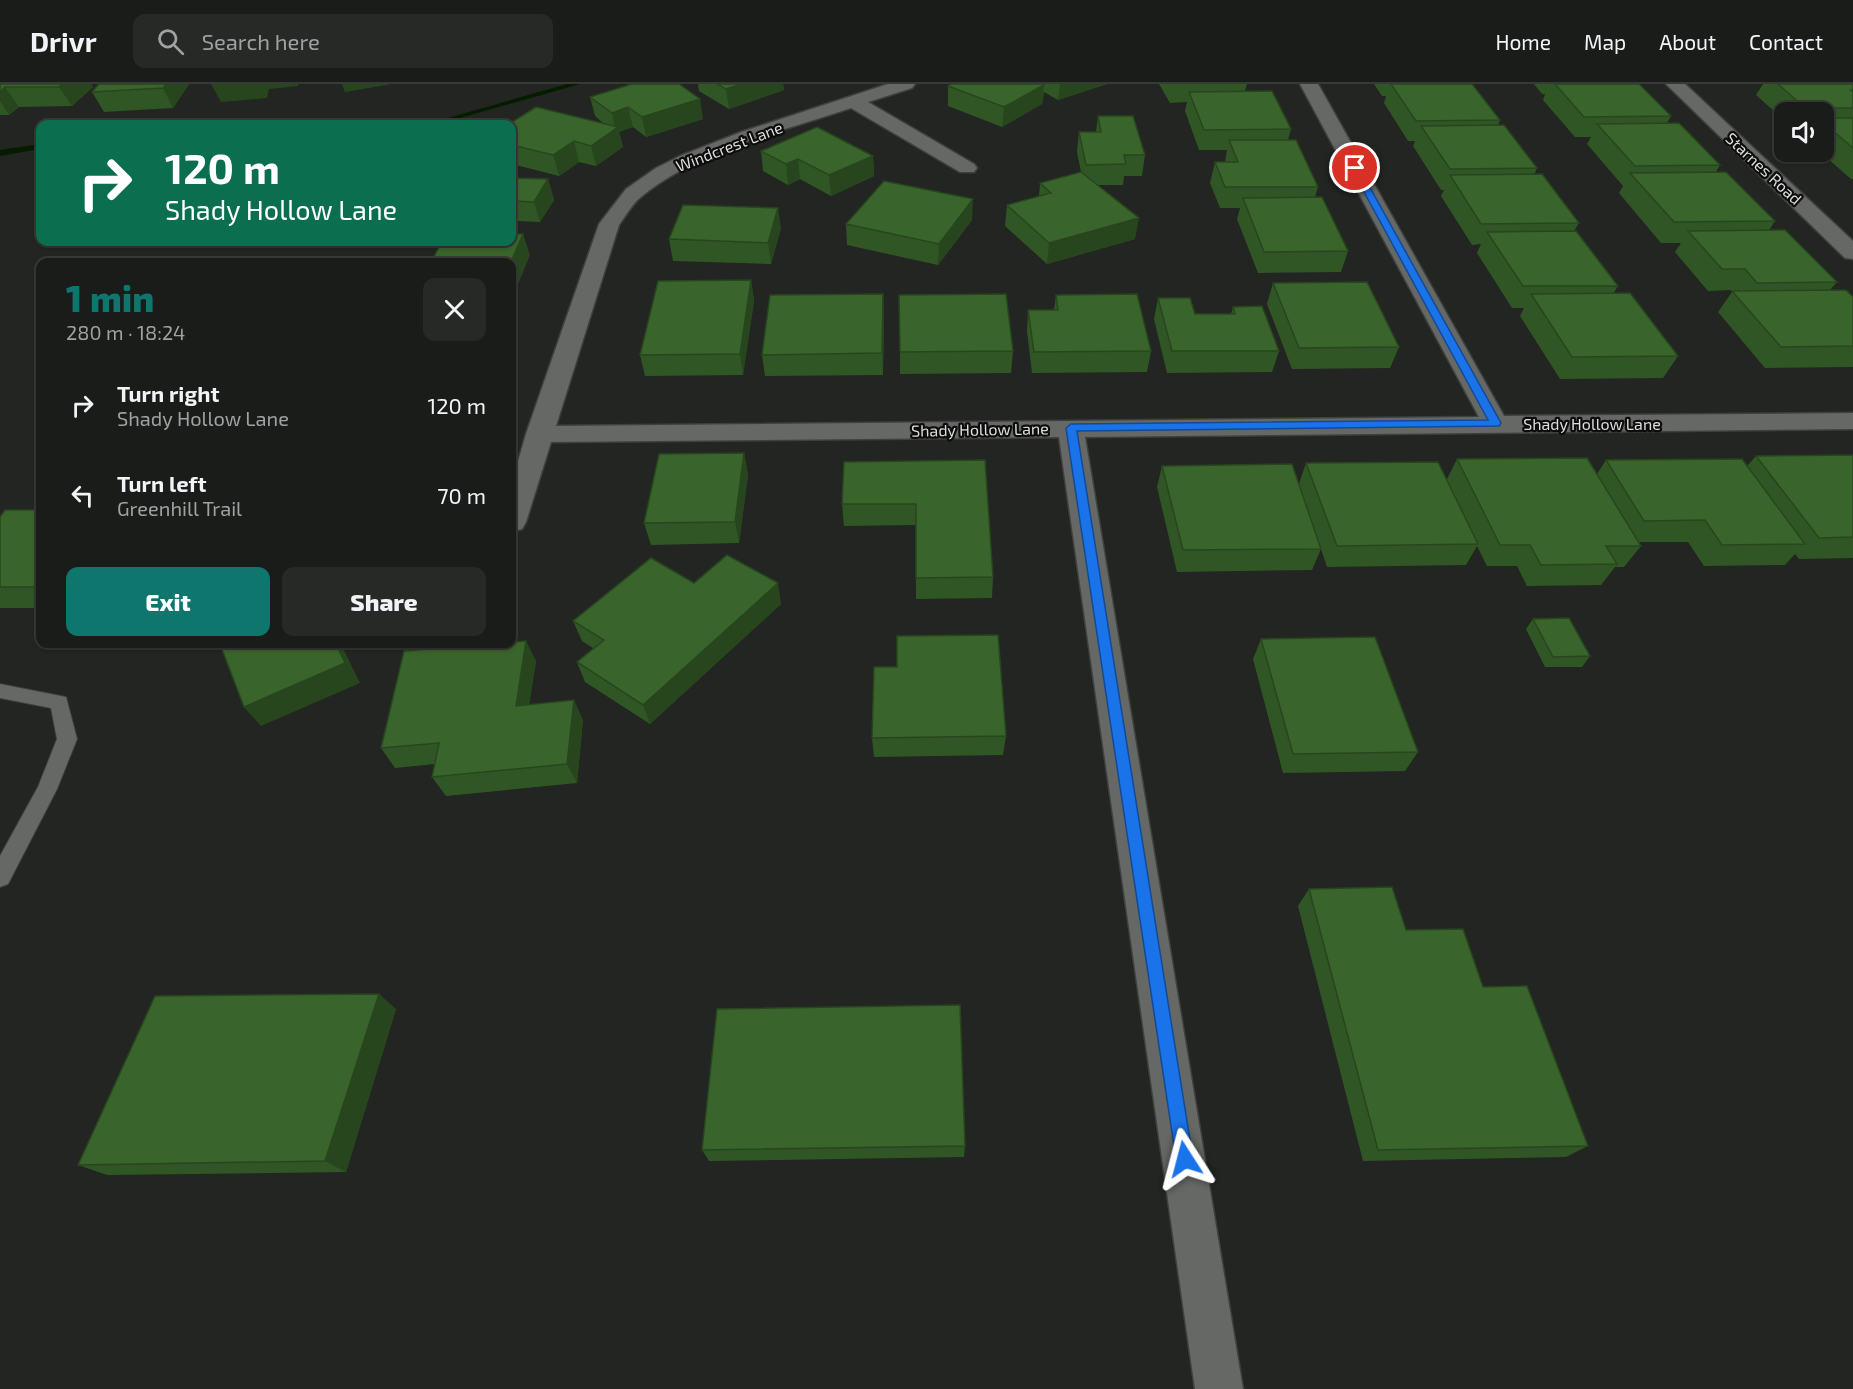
<!DOCTYPE html>
<html lang="en">
<head>
<meta charset="utf-8">
<style>
	body { margin:0; font-family:"Exo 2",sans-serif; background:#272926; color:#f1f3f6; height:100vh; display:flex; flex-direction:column; font-size:22px; white-space:nowrap }
	* { box-sizing:border-box; margin:0 }
	p { font-size:20px; color:#9fa1a2 }
	.icon { flex:none; width:33px; height:33px; fill:none; stroke:currentColor; stroke-width:2; stroke-linecap:round; stroke-linejoin:round }
	.map { position:relative; flex:1; overflow:hidden }
	.side { position:absolute; left:36px; top:174px; width:480px; height:390px; display:flex; flex-direction:column; background:#1a1c19; border-radius:12px; box-shadow:0 2px 4px #0004,0 0 0 2px #383a38 }
	.side>* { flex:none }
	.banner { position:absolute; left:36px; top:36px; width:480px; height:126px; border-radius:12px; box-shadow:0 2px 4px #0004,0 0 0 2px #383a38; background:#0b6e4f; color:#fff; overflow:hidden }
	.controls { position:absolute; left:1774px; top:18px; display:grid; gap:12px }
	.controls a { display:grid; place-items:center; width:60px; height:60px; border-radius:12px; background:#1a1c19; box-shadow:0 2px 4px #0004,0 0 0 2px #383a38; font-size:30px }
	.pin { position:absolute; display:grid; place-items:center; width:51px; height:51px; color:#fff; margin:-26px; border:3px solid #fff; border-radius:50%; box-shadow:0 2px 6px #0007 }
	.me { position:absolute; width:66px; margin:-33px; rotate:351deg; stroke-linejoin:round; filter:drop-shadow(0 0 4px #0008) }
	.turn { display:flex; align-items:center; gap:21px; height:126px; padding:0 30px; font-size:27px }
	.turn .icon { width:78px; height:78px; stroke-width:2.5 }
	.turn b { display:block; font-size:42px; line-height:51px }
	.round { display:grid; place-items:center; flex:none; width:63px; height:63px; border-radius:12px; background:#272926 }
	.head { display:flex; align-items:center; justify-content:space-between; height:102px; padding:0 30px }
	h1 { font-size:36px; font-weight:800; line-height:45px; color:#0f766e }
	.action { display:flex; gap:12px; margin-top:auto; padding:12px 30px }
	.action a { flex:1; height:69px; border-radius:12px; background:#0f766e; color:#fff; font-size:24px; font-weight:800; line-height:69px; text-align:center }
	.action a+a { background:#272926; color:#f1f3f6 }
	ul { padding:0; list-style:none }
	li { display:flex; align-items:center; gap:18px; height:90px; padding:0 30px }
	li div { flex:1 }
	li b { display:block; font-size:22px }
	li em { font-style:normal }
	header { display:flex; align-items:center; gap:36px; box-sizing:border-box; height:84px; padding:0 30px; background:#1a1c19; border-bottom:2px solid #383a38 }
	header strong { font-size:28px }
	nav { display:flex; gap:33px; margin-inline-start:auto; font-size:21px }
	.search { width:420px; height:54px; background:#272926; display:flex; align-items:center; gap:15px; box-sizing:border-box; padding:0 21px; border-radius:12px; color:#9fa1a2; font-size:22px }
	.map>svg:first-child { display:block }
	.lines { fill:none; stroke-linecap:round; stroke-linejoin:round }
	.stream { fill:#061c01; fill-rule:evenodd }
	.service-casing { stroke:#3e403d; stroke-width:2 }
	.minor-casing { stroke:#3e403d; stroke-width:3 }
	.secondary-casing { stroke:#3e403d; stroke-width:3 }
	.service { fill:#656864; fill-rule:evenodd }
	.minor { fill:#656864; fill-rule:evenodd }
	.secondary { fill:#656864; fill-rule:evenodd }
	.wall { fill:#315625 }
	.shaded-wall { fill:#28461e }
	.building { fill:#39642b; stroke:#28461e; stroke-width:1.5 }
	.route { fill:#1a73e8; stroke:#114b97; stroke-width:1.5 }
	.labels { text-anchor:middle; dominant-baseline:central; stroke-width:4.5; stroke-linejoin:round; paint-order:stroke }
	.far-street-label { font-size:16px; fill:#dedfdd; stroke:#0c0d0c }
</style>
</head>
<body>
<header>
<strong>Drivr</strong>
<div class="search"><svg class="icon" aria-label="search" viewBox="0 0 24 24"><circle cx="10" cy="10" r="6"/><path d="M15 15l6 6"/></svg>Search here</div>
<nav><a>Home</a><a>Map</a><a>About</a><a>Contact</a></nav>
</header>
<div class="map">
<svg width="1853" height="1305" viewBox="0 0 1853 1305">
	<rect width="100%" height="100%" fill="#222521"/>
	<g class="lines">
		<path class="stream" d="M567 0H580L439 40H427Z
			M40 60V65L0 72V66Z"/>
		<defs>
			<path id="service" d="M0 600 66 613 77 655 57 705 8 800 0 803V772L38 703 57 655 51 624 0 614Z"/>
			<path id="minor" d="M888 0H915L912 4 868 18 974 80 977 84 974 88H960L851 24C783 47 699 66 642 112 633 119 626 131 619 141L556 342 1479 333 1300 0H1318L1504 332 1853 329V345L1085 353 1243 1305H1195L1059 353 551 358 526 438 522 445 512 447V398L526 350 599 140 626 105 656 84 680 72 741 48Z"/>
			<path id="secondary" d="M1666 0H1685L1853 157V175L1845 174Z"/>
		</defs>
		<use href="#service" class="service-casing"/>
		<use href="#minor" class="minor-casing"/>
		<use href="#secondary" class="secondary-casing"/>
		<use href="#service" class="service"/>
		<use href="#minor" class="minor"/>
		<use href="#secondary" class="secondary"/>
	</g>
	<path class="wall" d="M0 0H91L93 3 72 22 19 23 9 31H0Z
		M99 0H189L173 24 104 28 92 8Z
		M698 0H783L784 6 729 25 699 7Z
		M951 0H1107L1058 16 1044 8 1042 20 1002 43 948 22V2Z
		M1159 0H1247L1245 7 1291 45 1288 56 1318 103 1315 113 1348 167 1341 188 1258 189 1237 135 1240 124H1220L1210 99 1215 78H1225L1227 66H1199L1185 27 1187 18 1170 19Z
		M1374 0H1472L1500 36 1498 41 1537 84 1534 91 1579 139 1574 147 1618 202 1613 210 1678 272 1663 294 1560 295 1520 232 1524 224H1512L1477 169 1481 160 1472 161 1441 112 1444 106H1441L1413 62 1415 57H1408L1384 19 1386 12H1382Z
		M1534 0H1639L1671 32 1667 39 1720 81 1716 88 1775 137 1769 146 1837 198 1830 206 1853 213V283L1765 284 1718 228 1732 208 1731 206 1708 207 1675 168 1681 159H1661L1619 109 1623 102 1587 60 1591 53H1575L1543 16 1545 10H1542Z
		M1763 0H1853V95H1851L1820 68H1824V28H1785V37L1756 11Z
		M590 13 703 35 646 53 633 43 619 48 623 63 596 82 579 78 559 92 512 80V40H604L595 32Z
		M1098 32 1145 71 1142 92H1124L1123 101H1098L1135 155 1047 180 1005 142 1007 121 1039 112 1040 99 1081 88 1077 68 1079 48H1096Z
		M761 67 873 72 874 92 831 112 800 95 788 101 763 87Z
		M512 94 548 95 554 116 540 138 518 137 512 148Z
		M972 136 938 181 847 161 846 140Z
		M781 144 771 180 673 177 669 155Z
		M751 196 754 217 743 291 645 292 640 271Z
		M1273 199 1399 263 1390 284 1292 285 1267 220Z
		M1056 211 1151 267 1147 288 1032 289 1027 247 1028 226H1054Z
		M1158 214 1195 230H1231L1233 223 1279 267 1272 288 1167 289 1154 235Z
		M884 231 883 291 765 292 762 271Z
		M1013 267 1011 289 900 290V268Z
		M744 369 748 391 739 459 651 461 644 439Z
		M1853 371V474L1799 475 1795 470 1785 481 1704 482 1688 458H1639L1641 462 1624 483H1615L1601 501 1527 502 1517 482H1487L1477 462 1466 481 1327 483 1321 465 1312 486 1177 488 1157 403 1162 382 1299 400 1306 379 1447 395 1457 375 1597 390 1606 376 1747 382 1756 372Z
		M985 376 993 493 992 514 916 515V441L844 442 842 420Z
		M40 421V524H0V433L36 426Z
		M694 499 781 520 650 640 585 598 577 578 593 564 582 557 573 537Z
		M1533 535 1590 572 1582 583H1545L1526 545Z
		M1261 555 1418 668 1405 687 1283 689 1253 575Z
		M536 577 529 620 583 636 577 699 446 712 432 693 435 680 395 684 381 664Z
		M897 583 1006 652 1003 671 874 673 872 654Z
		M1309 805 1406 846 1483 903 1588 1062 1566 1073 1363 1077 1298 822Z
		M396 925 346 1088 107 1091 78 1081Z
		M965 1062 964 1073 709 1077 702 1066Z"/>
	<path class="shaded-wall" d="M62 0H91L93 3 72 22 59 3Z
		M166 0H189L173 24 163 4Z
		M211 0H298V2L269 5 267 14 221 18Z
		M342 0H392L345 8Z
		M741 0H783L784 6 729 25 726 5Z
		M1060 0H1107L1058 16Z
		M1044 1 1042 20 1002 43 1004 23Z
		M5 3 19 23 9 31 0 17V8Z
		M700 15 703 35 646 53 642 33Z
		M628 23 633 43 619 48 623 63 596 82 591 62 615 45 612 29Z
		M574 57 579 78 559 92 553 71Z
		M873 72 874 92 831 112 829 91Z
		M798 75 800 95 788 101 786 80Z
		M548 95 554 116 540 138 534 118Z
		M973 115 972 136 938 181 939 160Z
		M512 116 518 137 512 148Z
		M778 124 781 144 771 180 768 159Z
		M1139 134 1135 155 1047 180 1049 159Z
		M523 150 530 171 512 215V178H511Z
		M751 196 754 217 743 291 740 270Z
		M883 210 884 231 883 291 882 269Z
		M744 369 748 391 739 459 735 438Z
		M778 499 781 520 650 640 643 621Z
		M526 557 536 577 526 641 516 622Z
		M336 560H341L360 599 261 642 244 623Z
		M574 616 583 636 577 699 567 680Z
		M379 910 396 925 346 1088 325 1077Z"/>
	<path class="building" d="M0 0H62L59 3H5L0 8Z
		M99 0H166L163 4 92 8Z
		M632 0H679L700 15 642 33 628 23 612 29 590 13Z
		M717 0H741L726 5Z
		M951 0H1042L1044 1 1004 23 948 2Z
		M1391 0H1472L1500 36 1416 37Z
		M1555 0H1639L1671 32 1584 33Z
		M1778 0H1853V6H1851L1853 8V24H1805Z
		M1272 7 1291 45 1204 46 1189 8Z
		M536 23 618 43 591 62 574 57 553 71 512 61V40H509Z
		M1098 32H1133L1145 71H1124L1126 80 1086 81 1079 48H1101Z
		M1824 34H1853V64L1824 39Z
		M1679 39 1720 81 1635 82 1597 40Z
		M1504 41 1537 84 1450 85 1421 42Z
		M817 43 873 72 829 91 798 75 786 80 761 67Z
		M1229 56H1296L1318 103H1225L1215 78H1238Z
		M1081 88 1139 134 1049 159 1007 121 1051 109 1040 99Z
		M1726 88 1775 137 1674 138 1630 89Z
		M1542 90 1579 139 1481 140 1450 91Z
		M512 94 548 95 534 118 512 117Z
		M884 97 973 115 939 160 846 140Z
		M1322 113 1348 167 1264 168 1243 114Z
		M683 121 778 124 768 159 669 155Z
		M1785 146 1837 198 1757 199 1745 185H1722L1688 147Z
		M1576 147 1618 202H1523L1487 148Z
		M512 150H523L511 178H431L442 158H512Z
		M751 196 740 270 640 271 658 197Z
		M1367 198 1399 263 1299 264 1273 199Z
		M1846 206 1853 213V262L1781 263 1732 207Z
		M1630 209 1678 272 1572 273 1531 210Z
		M883 210 882 269 762 271 770 211Z
		M1006 210 1013 267 900 268 899 211Z
		M1137 210 1151 267 1034 268 1028 226H1058L1056 211Z
		M1158 214H1190L1195 230H1235L1233 223 1262 222 1279 267H1172Z
		M744 369 735 438 644 439 659 370Z
		M1853 371V453L1819 454 1756 372Z
		M1587 374 1641 462H1606L1617 480 1541 481 1530 461H1500L1457 375Z
		M1742 375 1805 460 1722 461 1705 436 1644 437 1606 376Z
		M985 376 993 493 916 494V420H842L844 378Z
		M1438 378 1478 460 1337 462 1306 379Z
		M1292 380 1321 465 1183 466 1162 382Z
		M40 421V503H0V433L5 426H36Z
		M727 471 778 499 643 621 577 578 604 556 573 537 651 474 694 499Z
		M1569 534 1590 572 1553 573 1533 535Z
		M998 551 1006 652 872 654 874 583H897V552Z
		M1375 553 1418 668 1293 670 1261 555Z
		M526 557 516 622 574 616 567 680 432 693 439 659 381 664 404 567 494 560H512V558Z
		M220 560H336L345 579 244 623Z
		M1392 803 1406 846 1463 845 1483 903 1527 902 1588 1062 1378 1066 1309 805Z
		M379 910 325 1077 78 1081 155 912Z
		M960 921 965 1062 702 1066 717 925Z"/>
	<path class="route" d="M1352 82 1359 84 1501 339 1499 342 1077 347 1193 1075 1191 1081 1185 1084 1178 1081 1176 1075 1066 344 1071 340 1488 336 1351 84Z"/>
	<g class="labels">
		<g class="far-street-label">
			<text transform="translate(729 62) rotate(-21)">Windcrest Lane</text>
			<text transform="translate(1764 84) rotate(43)">Starnes Road</text>
			<text x="1592" y="339">Shady Hollow Lane</text>
			<text transform="translate(980 345) rotate(-1)">Shady Hollow Lane</text>
		</g>
	</g>
</svg>
<div class="controls">
<a><svg class="icon" aria-label="sound" viewBox="0 0 24 24"><path d="M4 9h4l5-4v14l-5-4H4zM17 9q2 3 0 6"/></svg></a>
</div>
<div class="pin" style="left:1355px;top:84px;background:#d93025"><svg class="icon" aria-label="arrive" viewBox="0 0 24 24"><path d="M6 21V4h12l-3 4 3 4H6"/></svg></div>
<svg class="me" style="left:1185px;top:1075px" viewBox="-20 -20 40 40"><path d="M0-17L14 15 0 8-14 15z" fill="#1a73e8" stroke="#fff" stroke-width="4"/></svg>
<div class="banner">
<div class="turn"><svg class="icon" aria-label="right" viewBox="0 0 24 24"><path d="M7 20v-9h11M14 6l5 5-5 5"/></svg><div><b>120 m</b>Shady Hollow Lane</div></div>
</div>
<section class="side">
<div class="head"><div><h1>1 min</h1><p>280 m · 18:24</p></div><a class="round"><svg class="icon" aria-label="close" viewBox="0 0 24 24"><path d="M6 6l12 12M18 6L6 18"/></svg></a></div>
<ul>
<li><svg class="icon" aria-label="right" viewBox="0 0 24 24"><path d="M7 20v-9h11M14 6l5 5-5 5"/></svg><div><b>Turn right</b><p>Shady Hollow Lane</p></div><em>120 m</em></li>
<li><svg class="icon" aria-label="left" viewBox="0 0 24 24"><path d="M17 20v-9H6M10 6l-5 5 5 5"/></svg><div><b>Turn left</b><p>Greenhill Trail</p></div><em>70 m</em></li>
</ul>
<div class="action"><a>Exit</a><a>Share</a></div>
</section>
</div>
</body>
</html>
